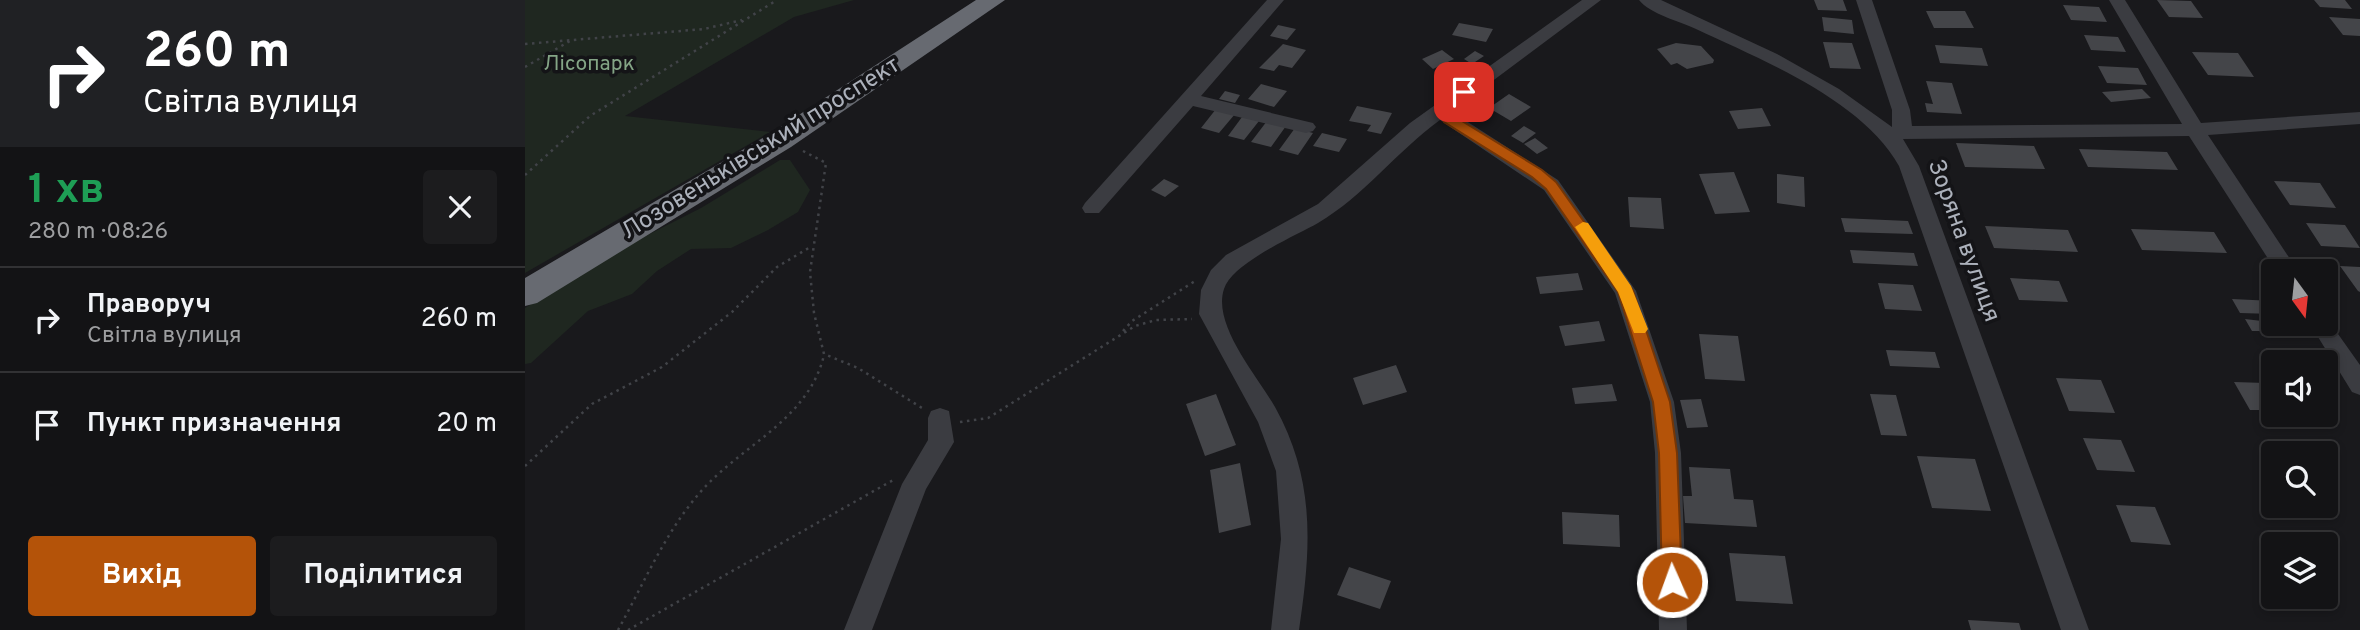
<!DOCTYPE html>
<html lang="uk">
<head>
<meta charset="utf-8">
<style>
	body { margin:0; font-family:Overpass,sans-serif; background:#1c1c1e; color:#f1f3f6; height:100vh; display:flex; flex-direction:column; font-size:26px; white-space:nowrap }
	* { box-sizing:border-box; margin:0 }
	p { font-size:23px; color:#9d9ea0 }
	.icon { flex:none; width:38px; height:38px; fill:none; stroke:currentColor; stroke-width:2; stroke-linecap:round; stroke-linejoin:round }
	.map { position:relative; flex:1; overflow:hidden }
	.side { display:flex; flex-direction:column; background:#131315; width:525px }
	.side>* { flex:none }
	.top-card { background:#202124; color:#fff; overflow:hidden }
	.needle { width:46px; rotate:165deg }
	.tools { position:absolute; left:1736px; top:259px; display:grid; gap:14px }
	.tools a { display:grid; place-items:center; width:77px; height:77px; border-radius:7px; background:#131315; box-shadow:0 4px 10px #0003,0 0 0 2px #323234; font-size:35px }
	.pin { position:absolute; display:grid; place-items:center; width:60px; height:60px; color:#fff; margin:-30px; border-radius:14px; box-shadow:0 4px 10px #0006 }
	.me { position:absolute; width:77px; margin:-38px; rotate:358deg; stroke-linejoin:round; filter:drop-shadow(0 0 5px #0008) }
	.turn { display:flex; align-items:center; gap:24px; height:147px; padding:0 28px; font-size:32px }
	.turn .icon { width:91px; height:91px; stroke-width:2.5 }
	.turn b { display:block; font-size:49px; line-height:60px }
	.round { display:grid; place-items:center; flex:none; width:74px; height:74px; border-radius:7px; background:#1c1c1e }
	.headline { display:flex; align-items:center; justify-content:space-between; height:119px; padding:0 28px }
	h1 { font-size:42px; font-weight:700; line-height:52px; color:#1e9e55 }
	.button { display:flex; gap:14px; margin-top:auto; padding:14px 28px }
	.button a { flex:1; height:80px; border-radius:7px; background:#b45309; color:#fff; font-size:28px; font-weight:700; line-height:80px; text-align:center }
	.button a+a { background:#1c1c1e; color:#f1f3f6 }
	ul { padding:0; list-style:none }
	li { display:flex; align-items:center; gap:21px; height:105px; padding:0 28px; border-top:2px solid #323234 }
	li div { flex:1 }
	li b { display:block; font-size:26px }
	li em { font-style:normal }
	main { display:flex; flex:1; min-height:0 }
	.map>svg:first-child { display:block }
	.green { fill:#1f2720 }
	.building { fill:#444549 }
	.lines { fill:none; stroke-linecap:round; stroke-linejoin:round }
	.path { stroke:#414348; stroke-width:2.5; stroke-dasharray:2.5 4.5; stroke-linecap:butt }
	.minor { fill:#3b3c41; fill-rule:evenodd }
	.highway { fill:#676a71; fill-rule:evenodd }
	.route { fill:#b45309; stroke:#753606; stroke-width:2 }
	.slow { fill:#f59e0b }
	.labels { text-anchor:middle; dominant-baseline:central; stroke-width:7; stroke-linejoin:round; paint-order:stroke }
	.far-park-label { font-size:21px; fill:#84a586; stroke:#141417 }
	.street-label { font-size:24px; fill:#acb1bb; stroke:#141417 }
</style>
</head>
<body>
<main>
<section class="side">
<div class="top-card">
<div class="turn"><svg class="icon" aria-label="right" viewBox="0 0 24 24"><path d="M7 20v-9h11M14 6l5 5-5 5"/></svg><div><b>260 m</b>Світла вулиця</div></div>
</div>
<div class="headline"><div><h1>1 хв</h1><p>280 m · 08:26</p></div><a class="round"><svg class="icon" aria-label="close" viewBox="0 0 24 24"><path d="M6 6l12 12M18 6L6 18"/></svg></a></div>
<ul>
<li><svg class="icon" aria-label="right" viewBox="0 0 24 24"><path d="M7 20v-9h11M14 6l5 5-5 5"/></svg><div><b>Праворуч</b><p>Світла вулиця</p></div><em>260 m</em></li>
<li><svg class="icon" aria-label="arrive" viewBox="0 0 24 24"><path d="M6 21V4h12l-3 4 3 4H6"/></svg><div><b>Пункт призначення</b></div><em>20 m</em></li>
</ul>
<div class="button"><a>Вихід</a><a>Поділитися</a></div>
</section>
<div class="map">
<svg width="1835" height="630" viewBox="0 0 1835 630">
	<rect width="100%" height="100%" fill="#19191c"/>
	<path class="green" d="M0 0H329L269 17 100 116 245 132 0 273Z
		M255 160H265L285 190 273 212 243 230 206 248 166 249 132 271 107 294 63 311 6 363 0 364V308L91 251 176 208Z"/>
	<path class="building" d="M1289 0H1318L1322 11 1293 10Z
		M1632 0 1666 1 1678 18 1644 17Z
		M1789 0H1820L1827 9 1795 7Z
		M1538 5 1574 7 1582 22 1546 20Z
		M1401 11H1440L1449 28H1409Z
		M1297 17 1327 20 1329 34 1299 31Z
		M1804 17 1835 19V36L1818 35Z
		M934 23 968 29 961 42 927 35Z
		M753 25 771 29 762 40 745 36Z
		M1559 35 1593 37 1601 52 1566 50Z
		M1298 42 1327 43 1336 69 1305 68Z
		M1151 43 1176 46 1189 60 1188 63 1162 69 1152 63 1146 65 1132 49Z
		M758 44 781 50 767 68 754 65 749 71 734 68Z
		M1410 45 1457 48 1463 66 1415 63Z
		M917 50 929 59 908 69 897 59Z
		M950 51 959 56 947 64 939 59Z
		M1667 52 1713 53 1729 77 1683 75Z
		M1573 66 1613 68 1622 85 1582 83Z
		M1401 81 1427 83 1437 114 1402 112 1400 103 1408 104Z
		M736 84 762 91 749 107 723 99Z
		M1617 89 1626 98 1586 102 1577 92Z
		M700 91 715 95 710 103 694 99Z
		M984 94 1006 107 986 121 964 108Z
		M832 106 867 113 856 134 842 131 846 125 824 121Z
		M1237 108 1246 126 1213 129 1204 111Z
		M691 109 710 114 694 133 676 128Z
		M717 117 734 121 719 140 703 136Z
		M742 121 761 126 746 147 726 142Z
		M999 126 1011 133 998 143 986 136Z
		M770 128 788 133 773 155 754 150Z
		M797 133 822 139 814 152 788 146Z
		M1010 138 1023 148 1012 154 999 144Z
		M1431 143 1509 146 1520 169 1440 167Z
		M1554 149 1642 152 1653 170 1563 167Z
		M1209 172 1225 212 1190 214 1174 174Z
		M1252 174 1279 177 1280 207 1252 203Z
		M639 179 654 186 640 197 626 190Z
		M1749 181 1795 183 1811 208 1765 205Z
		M1103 197 1136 198 1139 229 1105 227Z
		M1316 218 1383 221 1388 234 1320 232Z
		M1781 223 1820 225 1835 248 1796 246Z
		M1460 226 1543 230 1553 252 1469 248Z
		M1606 229 1689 232 1702 253 1617 250Z
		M1325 250 1389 253 1393 266 1328 263Z
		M1815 266 1835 267V292L1833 291Z
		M1053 273 1058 290 1015 294 1011 277Z
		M1485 278 1534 281 1543 302 1494 300Z
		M1353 283 1388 285 1397 311 1360 309Z
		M1707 299 1748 301V314L1715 313Z
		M1720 319 1762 324 1767 331H1727Z
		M1074 321 1080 341 1040 346 1034 326Z
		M1174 334 1213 336 1220 381 1180 379Z
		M1741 348 1775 349 1784 362H1750Z
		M1361 350 1410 352 1415 368 1365 366Z
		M871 365 882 392 838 405 828 378Z
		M1531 378 1576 380 1590 413 1544 411Z
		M1709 382 1740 383 1748 397V410H1725Z
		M1087 384 1092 401 1050 404 1047 388Z
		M691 394 711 445 680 456 661 404Z
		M1345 394 1371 395 1382 436 1356 435Z
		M1176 399 1183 427 1162 428 1155 400Z
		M1558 438 1596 440 1610 472 1572 470Z
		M1744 443 1775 446 1779 453H1749Z
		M1392 456 1450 459 1466 511 1407 508Z
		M715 463 726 525 694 533 685 470Z
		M1164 467 1205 469 1209 499 1228 500 1232 527 1160 523 1158 496H1167Z
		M1591 505 1630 507 1646 545 1606 542Z
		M1037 512 1094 515 1095 547 1038 544Z
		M1204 553 1260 556 1268 604 1211 601Z
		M824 567 866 581 855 609 812 595Z
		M1443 620 1494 623 1496 630H1446Z"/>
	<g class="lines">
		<path class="path" d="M0 44 179 29 217 20
			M0 67 45 41
			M278 151 301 163 285 272 289 313 299 354 333 368 397 408
			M0 175 65 116 252 0
			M598 331 607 321 670 281
			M435 422 463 418 610 326 631 320 667 319
			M0 466 67 404 137 367 207 312 252 267 287 246
			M93 630C118 585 139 535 172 496 213 446 283 422 299 355
			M103 630 370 479"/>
		<path class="minor" d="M742 0H759L676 96 788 123 791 127 788 131 781 133 668 106 574 213H560L557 208 560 203Z
			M1057 0H1076L930 109 932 115 1033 180 1111 291 1149 402 1156 453 1162 630H1134L1130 453 1125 402 1090 293 1019 190 915 120C872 151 839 196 793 223 770 236 707 263 699 289 687 325 733 377 750 407 791 481 786 549 774 630H746L756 539 751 471 733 422 674 314 676 290 686 270 701 255 793 204 885 123Z
			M1114 0H1136L1252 54 1314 89 1367 127V110L1331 0H1347L1385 110 1387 126 1657 124 1584 0H1600L1676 123 1835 112V124L1683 135 1773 271H1751L1664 136 1378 139 1394 166 1564 630H1536L1374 166C1337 100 1237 60 1171 29 1154 21 1125 14 1114 0Z
			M1801 317 1835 365V395L1827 392 1785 324H1801Z
			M415 408 424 411 429 442 401 489 347 630H319L377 484 403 440V418L406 411Z"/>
		<path class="highway" d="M451 0H480L266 147 12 303 0 306V278L246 133Z"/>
	</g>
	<path class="route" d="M934 89 946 92 926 108 929 116 1017 170 1031 182 1108 291 1145 402 1152 453 1157 582 1154 588 1147 591 1140 588 1137 582 1134 453 1128 402 1093 292 1021 189 1007 177 919 122 912 106Z"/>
	<path class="slow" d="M1058 222 1063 223 1106 286 1123 329 1120 333H1109L1093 292 1050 227Z"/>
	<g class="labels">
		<g class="far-park-label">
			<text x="64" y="64">Лісопарк</text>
		</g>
		<g class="street-label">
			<text transform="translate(236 149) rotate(-32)">Лозовеньківський проспект</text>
			<text transform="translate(1438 241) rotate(70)">Зоряна вулиця</text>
		</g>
	</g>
</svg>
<div class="tools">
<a><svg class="needle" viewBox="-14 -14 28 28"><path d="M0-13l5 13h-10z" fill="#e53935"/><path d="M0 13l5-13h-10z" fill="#9d9ea0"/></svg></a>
<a><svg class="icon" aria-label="sound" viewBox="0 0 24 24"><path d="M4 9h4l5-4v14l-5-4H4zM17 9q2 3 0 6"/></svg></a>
<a><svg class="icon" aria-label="search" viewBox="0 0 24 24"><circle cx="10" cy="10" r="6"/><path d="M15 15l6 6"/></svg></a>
<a><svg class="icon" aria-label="layers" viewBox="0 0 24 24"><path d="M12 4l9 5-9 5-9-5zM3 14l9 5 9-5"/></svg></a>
</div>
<div class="pin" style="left:939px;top:92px;background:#d93025"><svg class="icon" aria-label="arrive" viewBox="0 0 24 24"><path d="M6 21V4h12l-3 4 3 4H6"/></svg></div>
<svg class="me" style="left:1147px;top:582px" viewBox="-20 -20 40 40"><circle r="17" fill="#b45309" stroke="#fff" stroke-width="3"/><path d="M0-11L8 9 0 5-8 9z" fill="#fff"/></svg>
</div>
</main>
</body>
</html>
